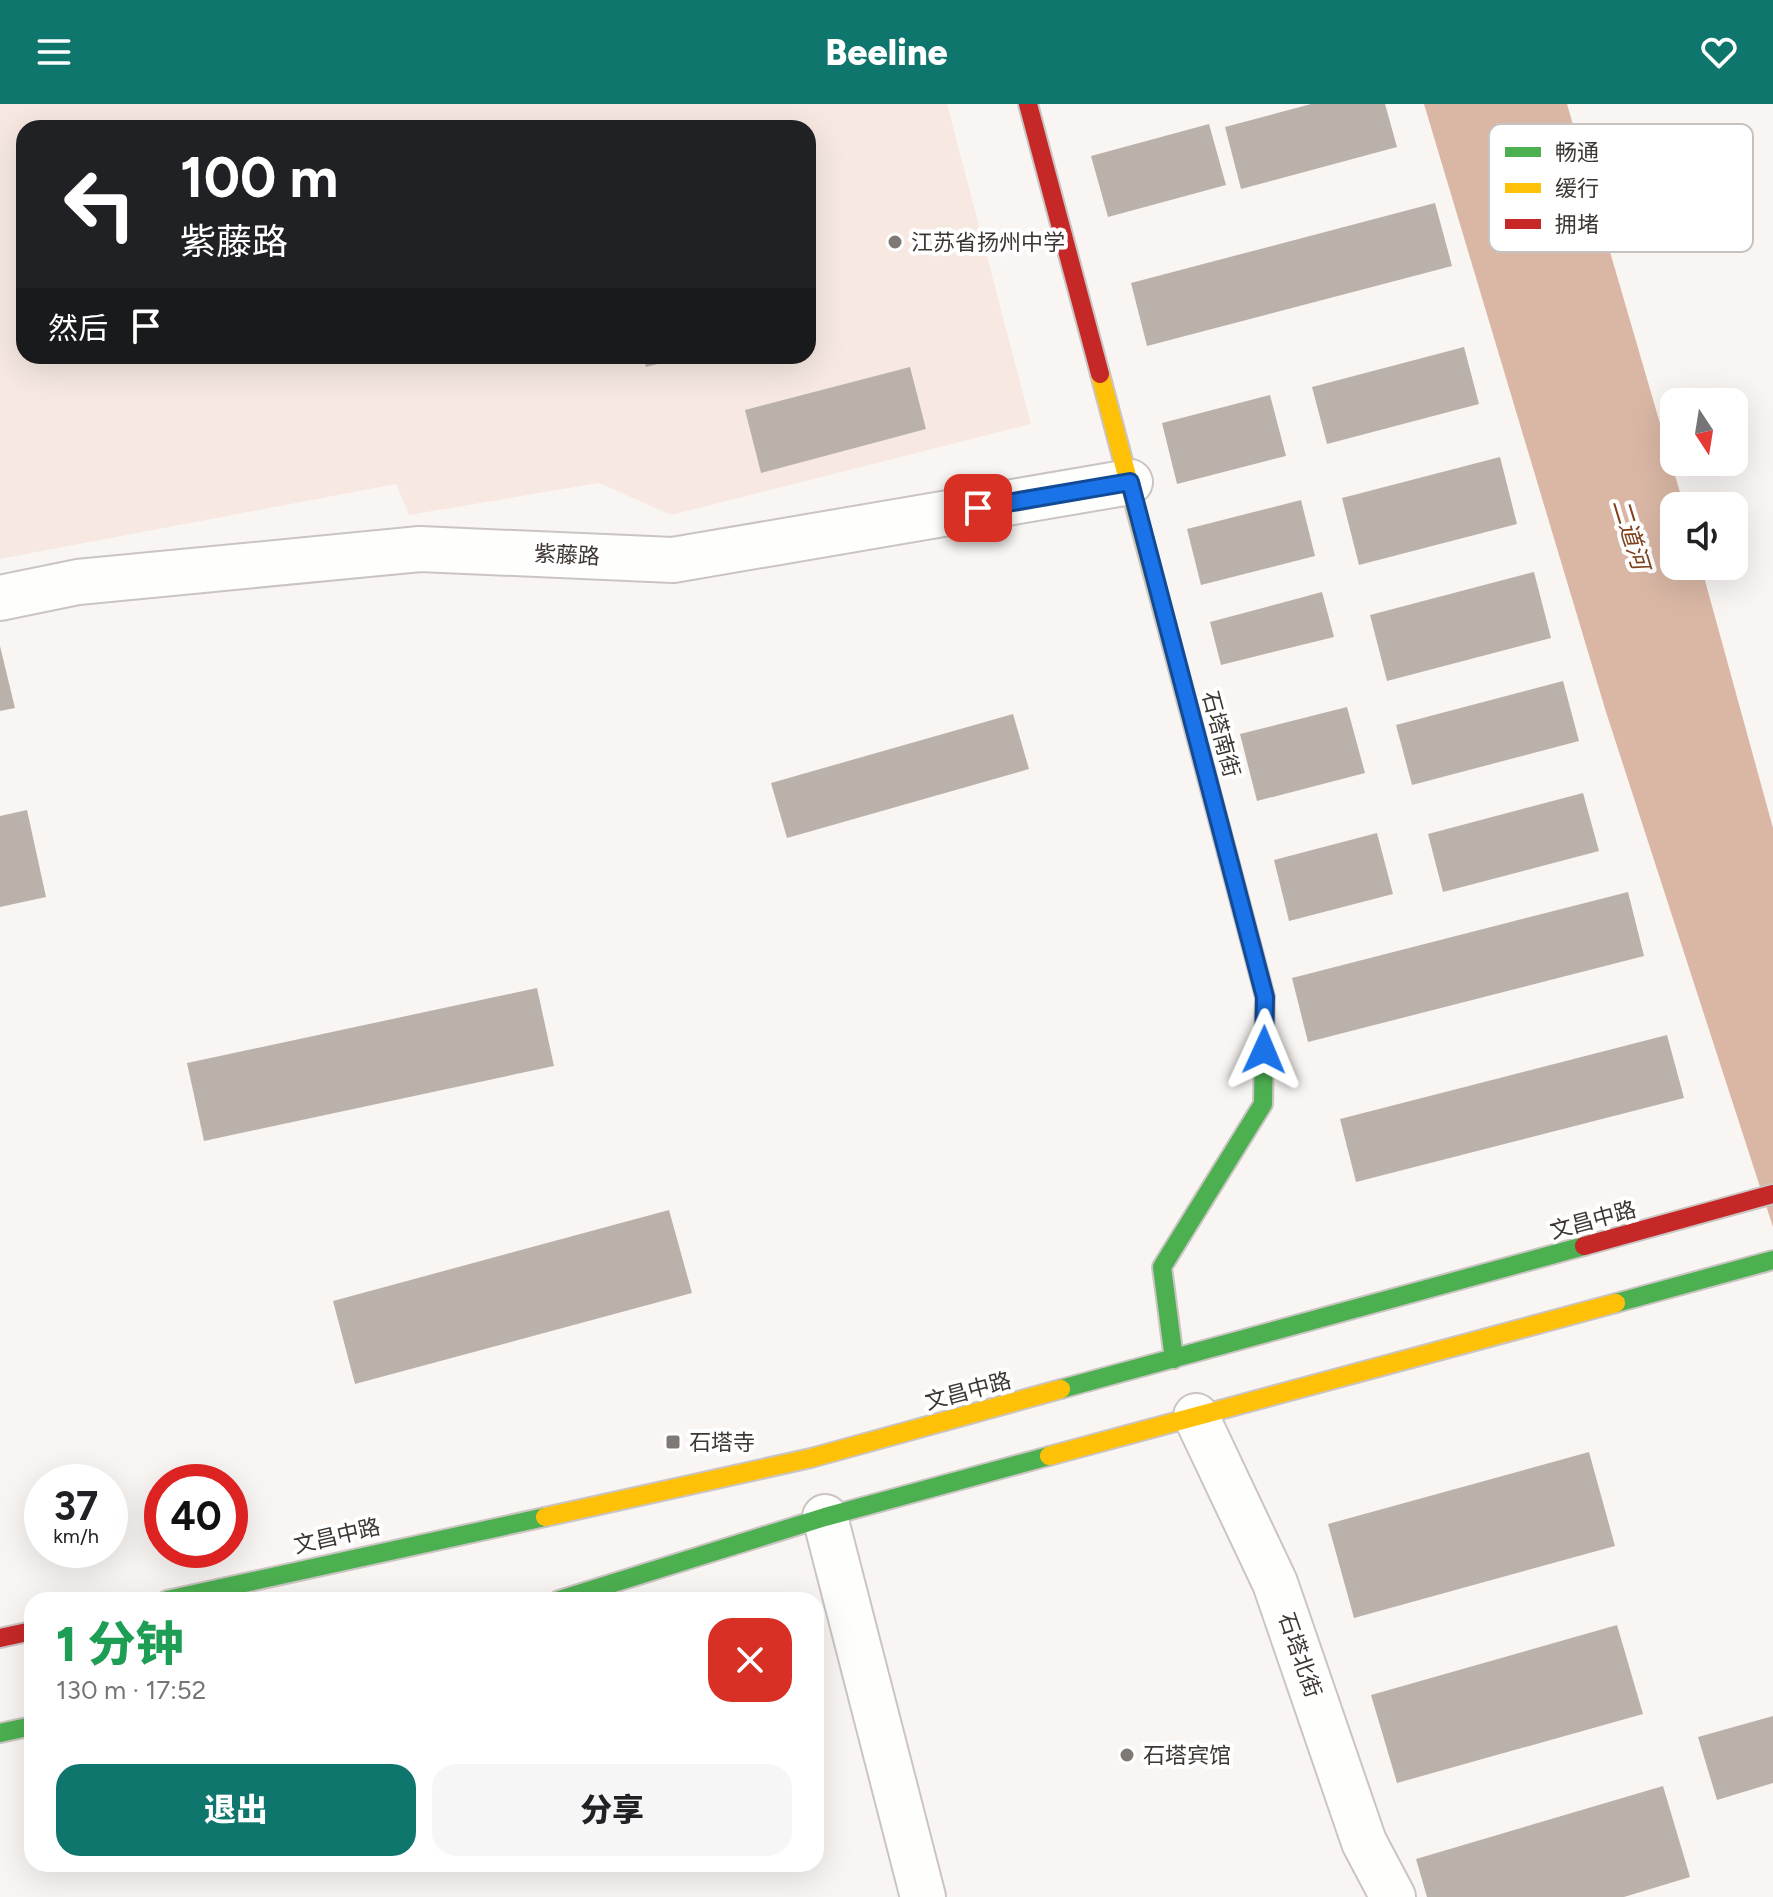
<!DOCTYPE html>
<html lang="zh">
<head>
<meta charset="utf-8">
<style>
	body { margin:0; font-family:Figtree,"Noto Sans SC",sans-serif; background:#f6f6f6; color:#202124; height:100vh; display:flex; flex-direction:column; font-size:30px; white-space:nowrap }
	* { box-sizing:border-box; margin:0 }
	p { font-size:26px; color:#757577 }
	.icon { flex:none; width:44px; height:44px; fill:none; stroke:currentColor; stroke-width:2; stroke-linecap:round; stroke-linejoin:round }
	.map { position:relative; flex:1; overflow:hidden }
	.sheet { position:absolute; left:24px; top:1488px; width:800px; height:280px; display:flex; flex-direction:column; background:#fff; border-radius:24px; box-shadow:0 8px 32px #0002 }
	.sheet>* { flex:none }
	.hud { position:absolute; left:16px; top:16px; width:800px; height:244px; border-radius:24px; box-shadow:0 8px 32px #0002; background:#202124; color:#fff; overflow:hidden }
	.needle { width:52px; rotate:168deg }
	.buttons { position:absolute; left:1660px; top:284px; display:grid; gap:16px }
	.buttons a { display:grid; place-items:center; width:88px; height:88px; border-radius:16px; background:#fff; box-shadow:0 8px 32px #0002; font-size:40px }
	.speed { position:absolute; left:24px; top:1360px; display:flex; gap:16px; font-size:40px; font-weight:700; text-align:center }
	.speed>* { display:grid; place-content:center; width:104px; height:104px; border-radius:50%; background:#fff; box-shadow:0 8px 32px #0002; line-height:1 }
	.speed small { font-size:20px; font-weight:400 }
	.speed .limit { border:12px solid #d22; background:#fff; color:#111 }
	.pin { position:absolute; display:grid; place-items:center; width:68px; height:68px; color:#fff; margin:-34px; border-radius:16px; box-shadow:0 4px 12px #0006 }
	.me { position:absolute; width:88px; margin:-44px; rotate:1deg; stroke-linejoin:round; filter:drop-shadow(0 0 6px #0008) }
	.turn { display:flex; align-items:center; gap:28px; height:168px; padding:0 32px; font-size:36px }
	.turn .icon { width:104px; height:104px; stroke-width:2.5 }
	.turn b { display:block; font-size:56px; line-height:68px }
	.then { display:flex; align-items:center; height:76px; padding:0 32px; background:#0003; gap:16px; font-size:30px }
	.round { display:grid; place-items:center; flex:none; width:84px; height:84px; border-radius:24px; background:#f6f6f6 }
	.head { display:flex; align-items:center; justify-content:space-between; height:136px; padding:0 32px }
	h1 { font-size:48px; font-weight:800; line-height:60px; color:#1e9e55 }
	.button { display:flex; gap:16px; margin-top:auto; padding:16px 32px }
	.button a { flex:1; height:92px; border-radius:24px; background:#0f766e; color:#fff; font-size:32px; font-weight:800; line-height:92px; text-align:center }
	.button a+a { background:#f6f6f6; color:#202124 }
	header { display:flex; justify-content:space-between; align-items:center; height:104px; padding:0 32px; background:#0f766e; color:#fff; font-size:36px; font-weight:800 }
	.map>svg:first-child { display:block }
	.built { fill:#f7e9e2; fill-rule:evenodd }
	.water { fill:#dab7a5 }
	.building { fill:#bbb1ab }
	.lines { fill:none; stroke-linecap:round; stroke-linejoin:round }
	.street-casing { stroke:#cac5c2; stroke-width:48 }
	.fast-casing { stroke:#cac5c2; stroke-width:22 }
	.slow-casing { stroke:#cac5c2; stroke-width:22 }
	.jam-casing { stroke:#cac5c2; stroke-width:22 }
	.street { stroke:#fefefd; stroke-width:44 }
	.fast { stroke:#4caf50; stroke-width:18 }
	.slow { stroke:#ffc107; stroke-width:18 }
	.jam { stroke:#c62828; stroke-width:18 }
	.route-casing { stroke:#114b97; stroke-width:20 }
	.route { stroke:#1a73e8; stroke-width:14 }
	.poi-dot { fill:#7f7976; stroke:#fff; stroke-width:3 }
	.labels { text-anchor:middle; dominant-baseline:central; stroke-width:8; stroke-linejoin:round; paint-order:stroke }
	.poi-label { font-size:22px; fill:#3d3632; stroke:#fff; text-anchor:start }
	.street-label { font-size:22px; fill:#3d3632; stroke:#fff }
	.water-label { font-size:24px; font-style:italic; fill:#7f421d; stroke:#fff }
	.key { fill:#fff; stroke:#c5c3c2; stroke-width:2 }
	.key-label { font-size:22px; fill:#3d3632 }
</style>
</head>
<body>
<header><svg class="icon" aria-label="menu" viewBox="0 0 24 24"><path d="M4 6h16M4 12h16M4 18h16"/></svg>Beeline<svg class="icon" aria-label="heart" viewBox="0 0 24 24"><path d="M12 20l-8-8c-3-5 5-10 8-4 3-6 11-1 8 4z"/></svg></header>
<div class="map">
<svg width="1773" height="1793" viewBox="0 0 1773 1793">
	<rect width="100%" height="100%" fill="#f9f5f3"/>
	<path class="built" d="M0 0H947L1031 320 671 411 599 379 409 411 396 380 0 455ZM24 24H808V252H24Z"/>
	<path class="water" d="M1424 0H1567L1684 402H1674V462H1701L1773 724V1123L1606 608Z"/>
	<path class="building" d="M1311 0H1385L1397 43 1241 85 1225 23Z
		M1209 20 1226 81 1108 113 1091 52Z
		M1435 99 1452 162 1147 242 1131 179Z
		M1464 243 1479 300 1327 340 1312 283Z
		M643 252H685V253L646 263Z
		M910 263 926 325 761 369 745 306Z
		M1270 291 1286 352 1177 380 1162 319Z
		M1500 353 1517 420 1359 461 1342 394Z
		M1301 396 1315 452 1201 481 1187 425Z
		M1534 468 1551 534 1387 577 1370 511Z
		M1322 488 1334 533 1221 561 1210 518Z
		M0 542 15 604 0 607Z
		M1563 577 1579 637 1412 681 1396 621Z
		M1347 603 1365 669 1257 697 1240 630Z
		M1013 610 1029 665 787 734 771 679Z
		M1583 689 1599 747 1443 788 1428 730Z
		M27 706 46 793 0 803V712Z
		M1377 729 1393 790 1289 817 1274 756Z
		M1628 788 1644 852 1308 938 1292 874Z
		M537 884 554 962 204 1037 187 959Z
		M1667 931 1684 994 1356 1078 1340 1015Z
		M669 1106 692 1189 355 1280 333 1197Z
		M1589 1348 1615 1442 1354 1514 1328 1420Z
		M1617 1521 1643 1610 1397 1679 1371 1591Z
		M1773 1612V1679L1717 1696 1698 1633Z
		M1663 1682 1690 1773 1624 1793H1427L1416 1755Z"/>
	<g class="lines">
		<defs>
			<path id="street" d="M0 494 78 478 420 445 673 456 1130 378
				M1196 1312 1275 1479 1364 1738 1393 1793
				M825 1413 923 1793"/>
			<path id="fast" d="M1616 1199 1773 1156
				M1174 1255 1162 1163 1263 1000 1265 893 1227 749
				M1061 1285 1584 1142
				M167 1496 545 1413
				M559 1496 825 1413 1049 1352
				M0 1629 32 1622"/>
			<path id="slow" d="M1100 270 1227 749
				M1049 1352 1616 1199
				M545 1413 811 1354 1061 1285"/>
			<path id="jam" d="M1028 0 1100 270
				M1584 1142 1773 1090
				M0 1534 32 1527"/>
		</defs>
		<use href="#street" class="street-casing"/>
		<use href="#fast" class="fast-casing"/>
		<use href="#slow" class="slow-casing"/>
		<use href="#jam" class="jam-casing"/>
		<use href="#street" class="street"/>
		<use href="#fast" class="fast"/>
		<use href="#slow" class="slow"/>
		<use href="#jam" class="jam"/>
	</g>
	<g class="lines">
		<defs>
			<path id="route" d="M978 404 1130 378 1265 893 1264 946"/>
		</defs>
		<use href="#route" class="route-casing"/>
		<use href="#route" class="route"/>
	</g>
	<g class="poi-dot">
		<circle cx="895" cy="138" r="8"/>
		<rect x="665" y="1330" width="16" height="16" rx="4"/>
		<circle cx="1127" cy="1651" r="8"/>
	</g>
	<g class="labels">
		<g class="poi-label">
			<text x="911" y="138">江苏省扬州中学</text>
			<text x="689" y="1338">石塔寺</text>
			<text x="1143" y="1651">石塔宾馆</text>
		</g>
		<g class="street-label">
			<text transform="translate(567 451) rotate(3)">紫藤路</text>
			<text transform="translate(1221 630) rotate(75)">石塔南街</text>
			<text transform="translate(1593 1116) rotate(-15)">文昌中路</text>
			<text transform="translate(968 1287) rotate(-15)">文昌中路</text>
			<text transform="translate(337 1432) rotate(-13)">文昌中路</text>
			<text transform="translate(1300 1551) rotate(71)">石塔北街</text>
		</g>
		<g class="water-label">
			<text transform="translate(1631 430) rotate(73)">二道河</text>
		</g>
	</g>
	<rect x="1489" y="20" width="264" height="128" rx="12" class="key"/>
	<rect x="1505" y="43" width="36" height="10" fill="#4caf50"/>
	<rect x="1505" y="79" width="36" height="10" fill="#ffc107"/>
	<rect x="1505" y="115" width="36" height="10" fill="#c62828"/>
	<g class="key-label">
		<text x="1555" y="56">畅通</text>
		<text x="1555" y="92">缓行</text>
		<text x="1555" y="128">拥堵</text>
	</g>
</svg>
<div class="buttons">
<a><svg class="needle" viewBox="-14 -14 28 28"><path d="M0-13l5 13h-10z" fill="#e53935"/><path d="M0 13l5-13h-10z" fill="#757577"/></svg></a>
<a><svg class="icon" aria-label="sound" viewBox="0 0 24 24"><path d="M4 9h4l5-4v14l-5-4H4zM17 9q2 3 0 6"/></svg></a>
</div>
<div class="speed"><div>37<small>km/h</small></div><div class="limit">40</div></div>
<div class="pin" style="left:978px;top:404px;background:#d93025"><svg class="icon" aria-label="arrive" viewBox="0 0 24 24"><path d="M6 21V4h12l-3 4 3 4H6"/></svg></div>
<svg class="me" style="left:1264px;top:946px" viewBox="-20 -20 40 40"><path d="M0-17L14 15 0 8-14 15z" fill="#1a73e8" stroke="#fff" stroke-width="4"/></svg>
<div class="hud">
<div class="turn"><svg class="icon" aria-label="left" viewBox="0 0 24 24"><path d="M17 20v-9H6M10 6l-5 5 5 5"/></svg><div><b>100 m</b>紫藤路</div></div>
<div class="then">然后<svg class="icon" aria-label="arrive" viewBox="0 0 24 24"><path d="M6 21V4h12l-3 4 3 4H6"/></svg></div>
</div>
<section class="sheet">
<div class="head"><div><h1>1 分钟</h1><p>130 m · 17:52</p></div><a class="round" style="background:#d93025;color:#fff"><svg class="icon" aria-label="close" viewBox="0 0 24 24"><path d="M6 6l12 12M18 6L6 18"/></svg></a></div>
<div class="button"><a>退出</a><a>分享</a></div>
</section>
</div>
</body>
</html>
